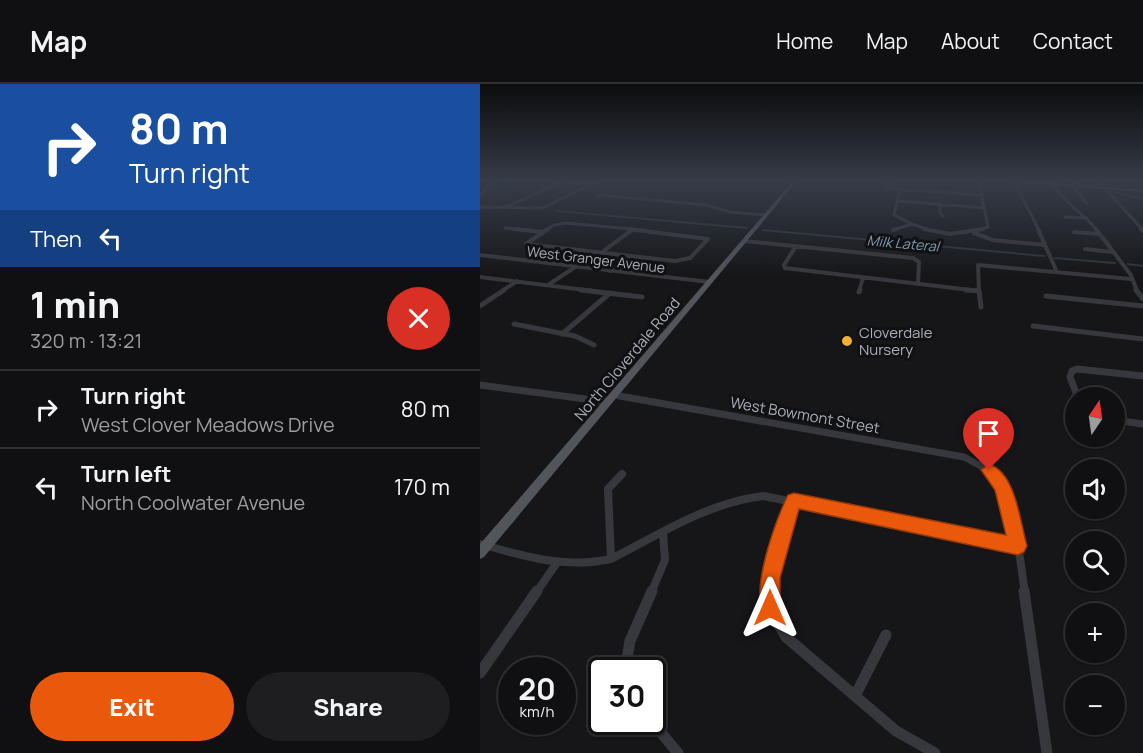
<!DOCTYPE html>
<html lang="en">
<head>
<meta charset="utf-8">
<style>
	body { margin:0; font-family:Manrope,sans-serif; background:#1e1e20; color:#f1f3f6; height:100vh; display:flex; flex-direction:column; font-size:22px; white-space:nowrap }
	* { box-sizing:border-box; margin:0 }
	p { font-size:20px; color:#9c9d9f }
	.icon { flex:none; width:33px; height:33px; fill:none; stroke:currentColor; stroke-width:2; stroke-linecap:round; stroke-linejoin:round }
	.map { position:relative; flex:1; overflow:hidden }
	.details { display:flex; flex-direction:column; background:#101012; width:480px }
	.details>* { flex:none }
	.top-card { background:#1a4fa0; color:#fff; overflow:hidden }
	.needle { width:39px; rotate:13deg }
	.tools { position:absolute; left:585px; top:303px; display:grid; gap:12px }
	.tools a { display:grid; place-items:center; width:60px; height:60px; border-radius:50%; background:#101012; box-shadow:0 2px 4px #0004,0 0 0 2px #303032; font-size:30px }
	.speed { position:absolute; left:18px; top:573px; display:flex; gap:12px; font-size:30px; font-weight:700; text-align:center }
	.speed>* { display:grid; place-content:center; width:78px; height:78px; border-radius:50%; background:#101012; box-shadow:0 2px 4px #0004,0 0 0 2px #303032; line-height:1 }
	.speed small { font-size:15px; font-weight:400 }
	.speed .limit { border:3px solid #111; border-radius:9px; background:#fff; color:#111 }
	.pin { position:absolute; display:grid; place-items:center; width:51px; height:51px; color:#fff; margin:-62px -26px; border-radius:50% 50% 50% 0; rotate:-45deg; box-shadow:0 0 6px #0007 }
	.pin .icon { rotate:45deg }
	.me { position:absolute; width:66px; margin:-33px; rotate:0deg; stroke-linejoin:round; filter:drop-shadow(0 0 4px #0008) }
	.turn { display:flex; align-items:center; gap:21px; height:126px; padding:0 30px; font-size:27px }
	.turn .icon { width:78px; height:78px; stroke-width:2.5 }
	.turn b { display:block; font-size:42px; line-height:51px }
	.then { display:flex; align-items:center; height:57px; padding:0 30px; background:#0003; gap:12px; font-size:22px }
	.round { display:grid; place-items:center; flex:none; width:63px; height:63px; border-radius:32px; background:#1e1e20 }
	.head { display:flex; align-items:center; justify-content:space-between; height:102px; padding:0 30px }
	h1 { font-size:36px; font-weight:800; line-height:45px }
	.action { display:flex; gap:12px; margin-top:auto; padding:12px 30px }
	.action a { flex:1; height:69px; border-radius:36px; background:#ea580c; color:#fff; font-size:24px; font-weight:800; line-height:69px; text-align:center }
	.action a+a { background:#1e1e20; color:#f1f3f6 }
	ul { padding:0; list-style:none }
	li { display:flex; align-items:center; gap:18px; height:78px; padding:0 30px; border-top:2px solid #303032 }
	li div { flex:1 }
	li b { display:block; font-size:22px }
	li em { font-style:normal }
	header { display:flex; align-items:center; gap:36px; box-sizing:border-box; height:84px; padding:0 30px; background:#101012; border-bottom:2px solid #303032 }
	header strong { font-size:28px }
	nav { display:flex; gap:33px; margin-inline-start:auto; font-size:21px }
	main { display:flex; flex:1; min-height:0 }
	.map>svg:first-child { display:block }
	.green { fill:#1c231d }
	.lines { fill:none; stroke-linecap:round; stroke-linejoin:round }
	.canal { fill:#2c353c; fill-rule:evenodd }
	.minor-far5 { stroke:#37383d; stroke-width:3 }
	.minor-far4 { stroke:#37383d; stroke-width:4 }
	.minor-far3 { stroke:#37383d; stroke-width:5 }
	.minor-far2 { stroke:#37383d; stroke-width:7 }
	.minor-far1 { stroke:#37383d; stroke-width:8 }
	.minor { stroke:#37383d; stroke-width:11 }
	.major { fill:#53555c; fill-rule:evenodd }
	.route { fill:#ea580c; stroke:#983908; stroke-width:1.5 }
	.poi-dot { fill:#f2b134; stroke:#111113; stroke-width:2 }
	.labels { text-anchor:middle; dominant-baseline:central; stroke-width:6; stroke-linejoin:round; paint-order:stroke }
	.far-water-label { font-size:14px; font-style:italic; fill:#7f9bb3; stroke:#111113 }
	.far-street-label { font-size:14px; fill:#a8adb8; stroke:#111113 }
	.poi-label { font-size:15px; fill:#a8adb8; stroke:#111113; text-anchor:start }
	.street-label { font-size:15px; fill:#a8adb8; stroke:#111113 }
</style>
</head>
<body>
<header>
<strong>Map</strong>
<nav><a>Home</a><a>Map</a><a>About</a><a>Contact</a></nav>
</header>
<main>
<section class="details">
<div class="top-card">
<div class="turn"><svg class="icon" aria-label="right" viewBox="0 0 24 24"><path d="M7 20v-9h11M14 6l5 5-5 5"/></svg><div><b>80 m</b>Turn right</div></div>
<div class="then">Then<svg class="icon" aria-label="left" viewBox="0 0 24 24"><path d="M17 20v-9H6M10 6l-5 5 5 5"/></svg></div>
</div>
<div class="head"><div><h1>1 min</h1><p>320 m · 13:21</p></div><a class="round" style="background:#d93025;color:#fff"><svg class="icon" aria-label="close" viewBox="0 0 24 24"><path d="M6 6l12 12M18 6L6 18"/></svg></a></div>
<ul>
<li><svg class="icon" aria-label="right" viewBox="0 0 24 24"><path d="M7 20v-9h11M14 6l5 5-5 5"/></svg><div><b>Turn right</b><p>West Clover Meadows Drive</p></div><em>80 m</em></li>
<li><svg class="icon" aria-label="left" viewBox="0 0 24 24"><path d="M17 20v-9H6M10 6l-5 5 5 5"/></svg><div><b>Turn left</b><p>North Coolwater Avenue</p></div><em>170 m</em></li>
</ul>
<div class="action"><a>Exit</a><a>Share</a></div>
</section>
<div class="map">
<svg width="663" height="669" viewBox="0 0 663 669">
	<rect width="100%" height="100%" fill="#161618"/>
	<path class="green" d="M14 98 68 103H52L11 121 0 122 7 103Z"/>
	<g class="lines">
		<path class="canal" d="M596 98 598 99V101L591 98Z
			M635 107 663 114V116L634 109Z
			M76 126 267 143 269 144 267 145 77 128Z
			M282 145 564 171 566 172 564 173 283 147H282Z
			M574 173 635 178 637 179 635 180 576 175H574Z
			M647 179 663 181V183L647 181Z"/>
		<path class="minor-far5" d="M85 98 110 100
			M408 98 407 103 413 105 502 111
			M499 98 508 143 499 146
			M534 98 559 146
			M619 98 663 146
			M573 101C585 119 603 129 617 146
			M592 102 607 119
			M0 111 11 98
			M118 111 226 121 250 128 286 131
			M417 117 505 124
			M460 120V129L463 132
			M0 123 63 124 116 98
			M26 123 81 98
			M585 133 607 134
			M432 140 449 146
			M25 144 49 146
			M66 146 74 141 86 139 163 146
			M151 146 153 145
			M413 146 432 140 414 131 420 106"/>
		<path class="minor-far4" d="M34 145 63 148
			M68 145 46 160 195 177 210 174 228 155 148 145
			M444 145 470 150 503 145
			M558 145 577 188
			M616 145 651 191 657 207
			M661 145 663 147
			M413 146 416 145
			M594 148 618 150
			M494 149 513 156 565 161
			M264 157 433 174 439 178 438 200
			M316 162 304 181 305 184 499 207
			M605 165 633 168
			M121 169 153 145
			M0 171 229 198
			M64 179 88 165
			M130 187 149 172
			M0 193 114 207
			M68 201 95 183
			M22 207 37 197
			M379 207 383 194
			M499 207 498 181 651 195"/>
		<path class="minor-far3" d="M101 206 162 213
			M486 206 499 207
			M499 206 501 223
			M656 206 663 215
			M379 208 380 206
			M566 212 663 222
			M0 222 24 206
			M34 240 95 252 114 261
			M553 242 663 255
			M82 250 130 209"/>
		<path class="minor-far2" d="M0 301 128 318
			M134 311 484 373 503 383
			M598 314 590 293 592 287 597 285 663 292
			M634 336 663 340"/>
		<path class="minor-far1" d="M500 381C535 400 539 473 545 509
			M0 460C44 472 85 485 131 475 180 450 227 419 283 412L538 462
			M131 475 128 405 142 390
			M56 509 76 480
			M171 509 185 476 183 449
			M288 509 313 417"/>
		<path class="minor" d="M288 507 294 532 306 553 416 647 455 669
			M544 507 567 669
			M145 586 150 557 172 507
			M0 589 57 507
			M375 612 406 551
			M172 638 198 669"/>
		<path class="major" d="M312 98H316L4 473 0 475V460Z
			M557 98 663 106V108L534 98Z"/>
	</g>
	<linearGradient id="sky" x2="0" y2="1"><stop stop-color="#0c0c0d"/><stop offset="0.51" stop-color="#363c48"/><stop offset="1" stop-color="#363c48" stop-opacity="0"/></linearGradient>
	<rect width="663" height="192" fill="url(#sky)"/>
	<path class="route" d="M509 380C536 389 540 438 547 462L544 468 538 471 319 425 300 494V524L297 531 290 534 283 531C271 504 295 438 308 411L314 409 526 451 515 406 501 386Z"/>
	<circle class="poi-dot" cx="367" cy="257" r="6"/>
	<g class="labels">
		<g class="far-water-label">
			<text transform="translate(423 159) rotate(5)">Milk Lateral</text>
		</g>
		<g class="far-street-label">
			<text transform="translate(116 175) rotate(7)">West Granger Avenue</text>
		</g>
		<g class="poi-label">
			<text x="379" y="248">Cloverdale<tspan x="379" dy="17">Nursery</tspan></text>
		</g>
		<g class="street-label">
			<text transform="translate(147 275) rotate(-50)">North Cloverdale Road</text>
			<text transform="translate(325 331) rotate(10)">West Bowmont Street</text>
		</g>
	</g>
</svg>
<div class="tools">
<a><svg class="needle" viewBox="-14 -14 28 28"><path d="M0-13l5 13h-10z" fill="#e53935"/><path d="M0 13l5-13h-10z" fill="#9c9d9f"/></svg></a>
<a><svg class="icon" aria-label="sound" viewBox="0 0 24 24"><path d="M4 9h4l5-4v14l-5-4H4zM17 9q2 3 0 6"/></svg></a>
<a><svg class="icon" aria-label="search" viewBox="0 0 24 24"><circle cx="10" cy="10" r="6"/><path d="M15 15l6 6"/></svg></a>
<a>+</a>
<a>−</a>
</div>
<div class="speed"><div>20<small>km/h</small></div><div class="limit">30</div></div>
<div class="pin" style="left:509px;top:386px;background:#d93025"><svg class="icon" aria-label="arrive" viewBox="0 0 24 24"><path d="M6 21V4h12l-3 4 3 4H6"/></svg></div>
<svg class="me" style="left:290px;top:524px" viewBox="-20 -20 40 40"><path d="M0-17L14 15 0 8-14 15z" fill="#ea580c" stroke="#fff" stroke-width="4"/></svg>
</div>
</main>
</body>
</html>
